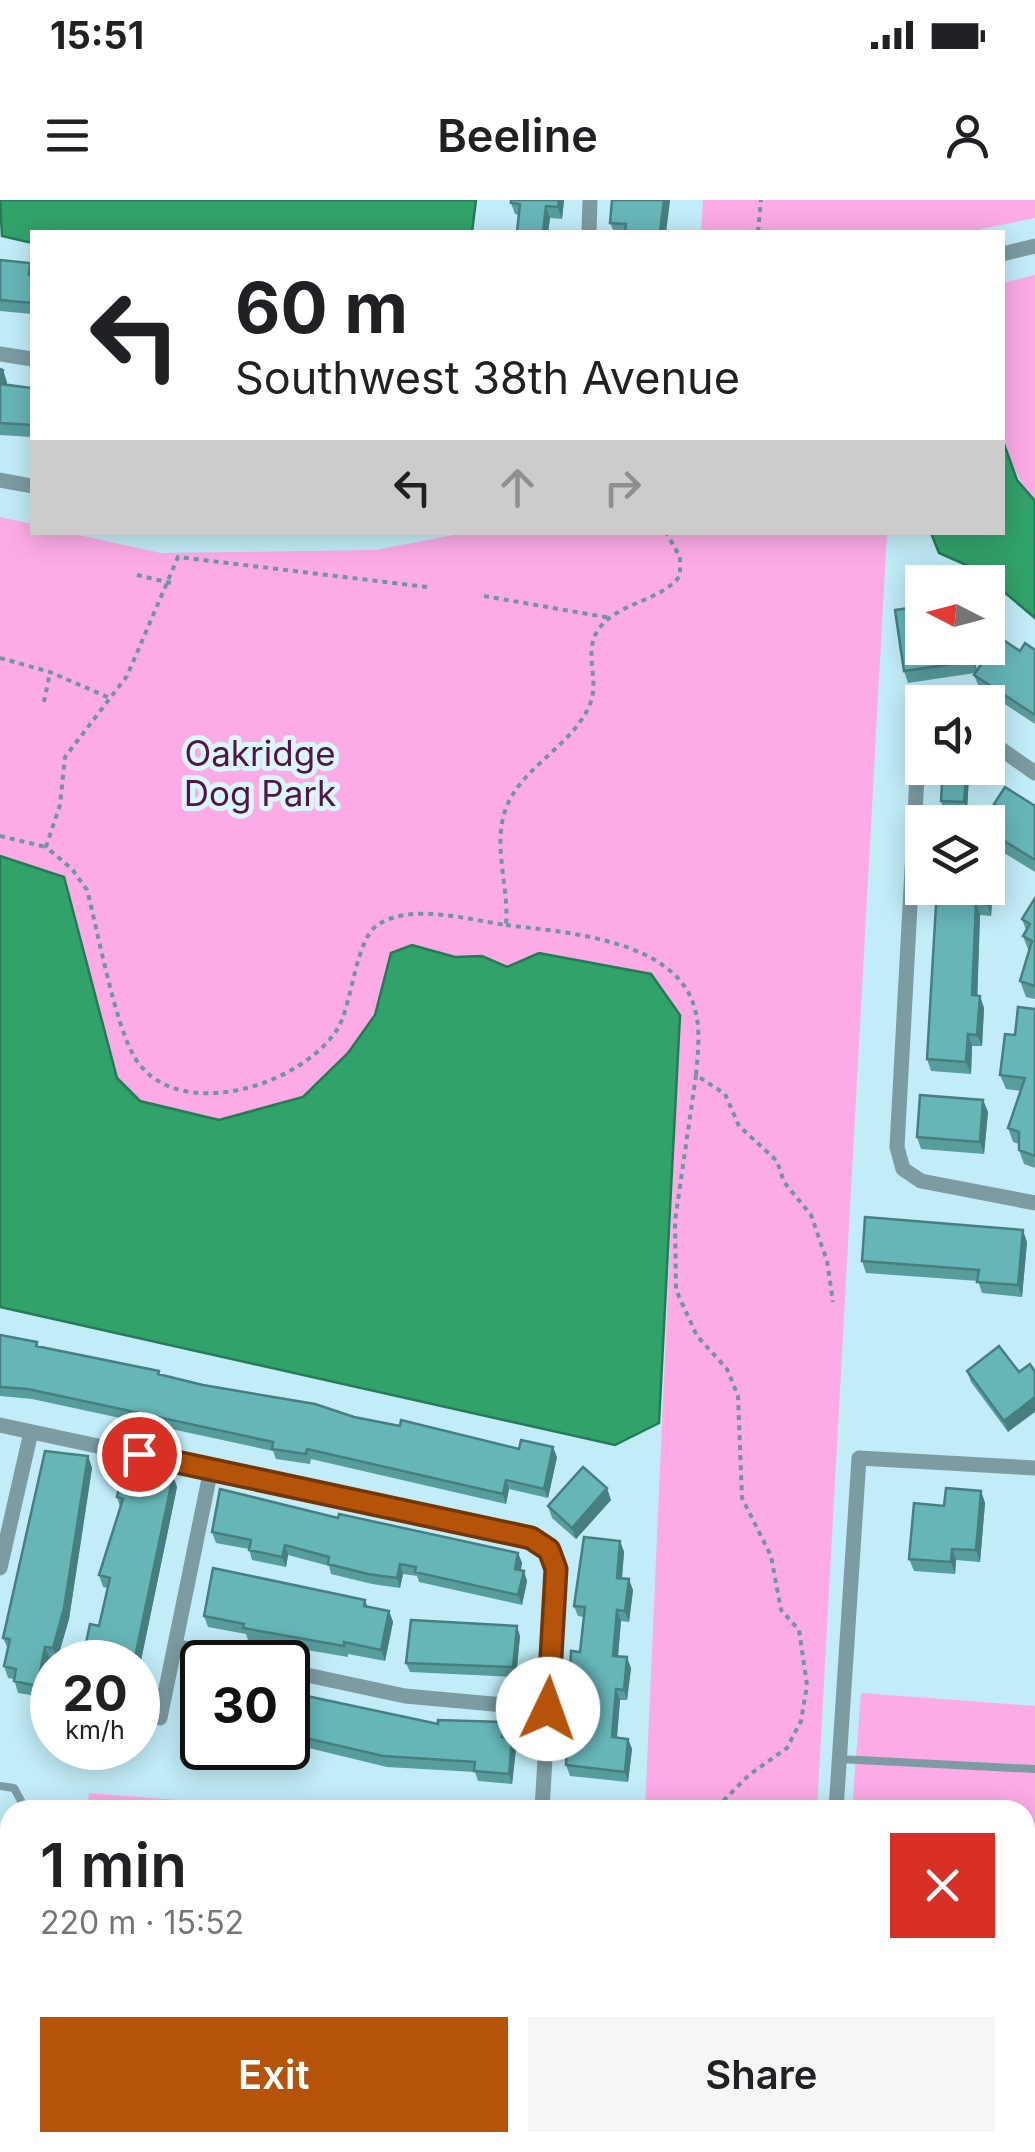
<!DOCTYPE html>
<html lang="en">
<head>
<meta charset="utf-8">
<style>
	body { margin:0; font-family:Inter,sans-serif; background:#f6f6f6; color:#202124; height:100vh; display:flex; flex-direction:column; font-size:38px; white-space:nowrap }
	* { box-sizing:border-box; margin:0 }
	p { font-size:32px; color:#757577 }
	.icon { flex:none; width:55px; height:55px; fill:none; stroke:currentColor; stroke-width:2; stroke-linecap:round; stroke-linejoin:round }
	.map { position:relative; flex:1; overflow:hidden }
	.details { position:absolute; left:0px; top:1600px; width:1035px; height:352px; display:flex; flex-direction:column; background:#fff; border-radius:30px 30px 0 0; box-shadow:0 5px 25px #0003 }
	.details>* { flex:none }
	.hud { position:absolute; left:30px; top:30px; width:975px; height:305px; border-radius:0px; box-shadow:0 5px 25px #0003; background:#fff; color:#202124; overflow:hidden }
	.needle { width:65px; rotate:276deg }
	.tools { position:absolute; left:905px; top:365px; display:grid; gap:20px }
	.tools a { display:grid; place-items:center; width:100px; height:100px; border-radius:0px; background:#fff; box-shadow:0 5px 25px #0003; font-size:50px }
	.speed { position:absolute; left:30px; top:1440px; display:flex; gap:20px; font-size:50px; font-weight:700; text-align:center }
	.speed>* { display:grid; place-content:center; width:130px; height:130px; border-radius:50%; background:#fff; box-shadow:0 5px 25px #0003; line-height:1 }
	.speed small { font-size:25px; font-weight:400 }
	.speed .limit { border:5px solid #111; border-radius:15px; background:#fff; color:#111 }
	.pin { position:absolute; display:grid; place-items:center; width:85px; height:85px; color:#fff; margin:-42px; border:5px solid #fff; border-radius:50%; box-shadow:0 2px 10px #0007 }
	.me { position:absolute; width:110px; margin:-55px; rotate:3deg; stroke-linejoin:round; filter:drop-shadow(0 0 8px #0008) }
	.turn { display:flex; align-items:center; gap:35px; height:210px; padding:0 40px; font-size:45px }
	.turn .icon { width:130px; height:130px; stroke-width:2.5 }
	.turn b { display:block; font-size:70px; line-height:85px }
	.lanes { display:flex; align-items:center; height:95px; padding:0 40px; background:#0003; justify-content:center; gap:50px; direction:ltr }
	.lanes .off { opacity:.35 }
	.round { display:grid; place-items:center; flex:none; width:105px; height:105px; border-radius:0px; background:#f6f6f6 }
	.summary { display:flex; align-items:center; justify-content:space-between; height:170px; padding:0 40px }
	h1 { font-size:60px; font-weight:600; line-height:75px }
	.primary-button { display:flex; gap:20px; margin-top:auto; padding:20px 40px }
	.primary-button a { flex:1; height:115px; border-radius:0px; background:#b45309; color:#fff; font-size:40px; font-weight:600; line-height:115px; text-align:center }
	.primary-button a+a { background:#f6f6f6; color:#202124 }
	.status { display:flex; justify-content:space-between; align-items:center; height:70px; padding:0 50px; background:#fff; direction:ltr }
	.status svg { height:28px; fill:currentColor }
	header { display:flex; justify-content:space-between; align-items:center; height:130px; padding:0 40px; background:#fff; font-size:45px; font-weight:600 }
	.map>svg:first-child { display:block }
	.green { fill:#fcabe6 }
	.water { fill:#32a26b; stroke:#237b57; stroke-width:2.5 }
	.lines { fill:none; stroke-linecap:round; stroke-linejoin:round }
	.path { stroke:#7095a0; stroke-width:4; stroke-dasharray:5 5; stroke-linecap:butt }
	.service { stroke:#7d9ba3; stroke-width:8 }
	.minor { stroke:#7d9ba3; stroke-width:15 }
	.wall { fill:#589d9e }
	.shaded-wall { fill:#477f81 }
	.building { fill:#66b6b8; stroke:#477f81; stroke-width:2.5 }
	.route-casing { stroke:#753606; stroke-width:25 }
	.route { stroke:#b45309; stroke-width:18 }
	.labels { text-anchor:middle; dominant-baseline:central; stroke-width:10; stroke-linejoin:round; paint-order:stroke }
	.park-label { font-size:35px; fill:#551348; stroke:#daf6ff }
</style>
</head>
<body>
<div class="status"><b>15:51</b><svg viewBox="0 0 49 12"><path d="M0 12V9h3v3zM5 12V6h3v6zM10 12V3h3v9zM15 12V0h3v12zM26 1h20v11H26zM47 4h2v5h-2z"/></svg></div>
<header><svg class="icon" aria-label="menu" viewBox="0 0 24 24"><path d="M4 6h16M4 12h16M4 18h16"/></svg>Beeline<svg class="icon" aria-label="person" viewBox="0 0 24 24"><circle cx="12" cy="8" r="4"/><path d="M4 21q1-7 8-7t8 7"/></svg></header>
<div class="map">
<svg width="1035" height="1952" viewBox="0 0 1035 1952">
	<rect width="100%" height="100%" fill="#c1ecf8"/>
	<path class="green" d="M703 0H1035V18L966 32H701Z
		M1035 75V301C985 244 1003 155 1003 83Z
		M0 317 32 324V332L69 333 161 353 376 350 469 332 887 333 817 1610H645L680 815 664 799 539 753 508 767 482 756 455 757 412 745 391 753 375 815 348 853 303 897 219 920 139 901 117 879 64 677 0 656Z
		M861 1493 1035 1506V1695H1025V1610H852Z
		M89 1593 305 1610H87Z"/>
	<path class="water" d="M0 0H476L472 32H32V43L2 36Z
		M1003 241 1017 280 1035 301V418L978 370 939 353 931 333 1002 332Z
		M0 656 64 677 117 878 140 901 219 920 303 897 348 853 375 815 391 753 412 745 455 757 482 756 507 767 539 753 651 774 680 815 659 1223 615 1245 0 1107Z"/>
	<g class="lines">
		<path class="path" d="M758 32 761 0
			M137 375 171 383
			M427 387 178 357 127 476 65 557 60 605 46 647 72 669 87 690C98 732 115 825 135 858 176 925 303 886 338 828 353 802 355 738 379 724 413 703 469 720 506 725 509 689 495 654 503 618 514 569 572 549 590 504 600 480 583 452 598 430 617 402 660 402 680 376V357L666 332
			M484 396 611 418
			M0 458 50 472 112 499
			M44 502 50 472
			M0 636 46 647
			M506 725C563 732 674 739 694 806 701 828 698 852 696 875L725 894 739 926 777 961 784 982 811 1015 827 1061 833 1102
			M696 875 675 1021 676 1090 697 1136 727 1169 738 1196 742 1298 771 1356 781 1410 799 1430 807 1485 801 1521 787 1548 749 1575 714 1610"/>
		<path class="service" d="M839 1559 1035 1569
			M0 1586 14 1588 26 1610
			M0 1865 10 1773"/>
		<path class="minor" d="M589 32 590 0
			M1002 54 1035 46
			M0 154 32 159
			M0 280 32 286
			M988 540 1035 573
			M922 545 918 558 897 947 903 969 921 981 1035 1003
			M0 1225 531 1339 549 1350 556 1369 542 1610
			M0 1368 31 1232
			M175 1446 249 1462
			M288 1471 405 1496 548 1509
			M160 1518 211 1269
			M836 1610 859 1258 1035 1268
			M1025 1810 1035 1811
			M521 1952 522 1942
			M814 1952 815 1942
			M926 1952 931 1942"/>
	</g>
	<path class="wall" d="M564 0 562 19 550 18 548 32H517L519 15 515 14 511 3Z
		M612 0H670L666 32H614L610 23Z
		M0 60 32 69V114L0 111Z
		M0 169 3 170 7 184 32 188V237L0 235Z
		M973 448 977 471 1020 451 1035 450V524L979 487 974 475 975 473 908 483 904 471Z
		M969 576 967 610 943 609 941 601Z
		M994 604 1035 606V672L996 648 990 632 999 617Z
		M994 674 991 716 980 715 977 796H980L984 808 982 846H972L971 874 931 871 927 859 937 688Z
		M1035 698V799L1026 797 1020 781 1029 752 1023 736 1026 730 1022 719Z
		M1035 809V968L1024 964 1019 950V944L1013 942 1008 928 1021 891 1006 889 1000 875 1015 835Z
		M983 900 988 912 984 954 921 949 917 937Z
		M1027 1042 1022 1097 982 1093 978 1081 866 1073 862 1061Z
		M0 1135 37 1142 39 1147 159 1171 160 1175 354 1217 557 1257 548 1298 509 1289 506 1304 311 1259 310 1264 276 1259 273 1251 32 1199 0 1196Z
		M967 1171 1019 1172 1008 1232 971 1182Z
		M88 1256 92 1268 69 1419 57 1460 50 1458 42 1497 18 1493 14 1479 8 1478 4 1466 8 1449 3 1438Z
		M173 1276 177 1287 138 1475 99 1426 108 1388 103 1387 99 1375 120 1307 117 1297Z
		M981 1291 985 1303 980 1362 956 1360 955 1374 914 1371 909 1359 944 1306Z
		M611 1300 576 1339 552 1318 548 1306Z
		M338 1318 518 1353 522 1363 521 1370 527 1381 522 1405 419 1382 417 1376 403 1374 400 1388 372 1384 331 1374 329 1366 288 1355 286 1367 252 1360 249 1349 216 1343 212 1332Z
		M620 1341 624 1352 622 1379 633 1390 629 1422 621 1421 618 1456 631 1468 627 1500H620L617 1537 628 1539 632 1549 628 1582 570 1576 566 1565 584 1417 578 1416 574 1406Z
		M365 1400 368 1407 389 1411 393 1422 385 1461 348 1454V1457L248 1440 246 1434 208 1427 204 1416Z
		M520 1436 516 1477 410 1472 406 1463Z
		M202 1474V1534L194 1533 191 1522Z
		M288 1492 438 1524 504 1522 507 1533V1538H512L516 1549 512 1584 478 1581 475 1572 387 1567 288 1543Z
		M1025 1839 1035 1841V1916L1025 1914Z"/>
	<path class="shaded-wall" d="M559 0H564L562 19 558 7Z
		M664 0H670L666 32H660Z
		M546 6 550 18 548 32H543Z
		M3 170 7 182 5 195 1 184Z
		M971 448H973L977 473 973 461Z
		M967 568 969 576 967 610 964 602Z
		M990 663 994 674 991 716 987 704Z
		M976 703 980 715 977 807 972 795Z
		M980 796 984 808 982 846 977 835Z
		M968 834 972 846 971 874 966 862Z
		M983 900 988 912 984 954 980 942Z
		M1023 1030 1027 1042 1022 1097 1018 1085Z
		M1035 1197V1212L1008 1232 1004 1221Z
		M553 1247 557 1257 548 1298 544 1289Z
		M88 1256 92 1268 69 1419 57 1460 53 1448Z
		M173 1276 177 1287 138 1475V1462H134Z
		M506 1280 509 1289 506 1304 503 1294Z
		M607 1288 611 1300 576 1339 572 1328Z
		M981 1291 985 1303 980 1362 976 1350Z
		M620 1341 624 1352 621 1389 617 1378Z
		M285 1345 288 1355 286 1367 282 1357Z
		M952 1349 956 1360 955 1374 951 1362Z
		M518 1353 522 1363 519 1379 515 1369Z
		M400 1364 403 1374 400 1388 397 1378Z
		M524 1371 527 1381 522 1405 518 1395Z
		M629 1379 633 1390 629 1422 625 1411Z
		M617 1410 621 1421 617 1467 613 1456Z
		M389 1411 393 1422 385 1461 381 1450Z
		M517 1426 520 1436 516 1477 513 1467Z
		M45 1447 50 1458 42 1497 37 1486Z
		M627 1457 631 1468 627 1500 624 1490Z
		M616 1489 620 1500 616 1548 612 1537Z
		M504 1522 507 1533 506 1548 502 1537Z
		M512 1538 516 1549 512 1584 509 1574Z
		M628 1539 632 1549 628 1582 625 1572Z
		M1025 1708 1028 1716 1025 1766Z
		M224 1942H229L230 1952H223Z
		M347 1942H354L353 1952H346Z
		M443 1942H446L448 1952H442Z
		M596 1942H602L601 1952H595Z
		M757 1942H762L761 1952H756Z"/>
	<path class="building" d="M511 0H559L558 7 546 6 543 32H517L520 4 511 3Z
		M612 0H664L660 32H625L626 24 610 23Z
		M0 60 30 63 29 75H32V103L0 100Z
		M0 169 3 170 1 184 32 188V225L0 223Z
		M922 406V448H971L973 461 904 471 895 410Z
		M999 437 1020 451 1025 443 1035 450V515L974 475Z
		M943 568H967L964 602 941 601Z
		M1005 587 1035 606V660L990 632 1004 610 994 604Z
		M988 663H990L987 704 976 703 972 795 980 796 977 835 968 834 966 862 927 859 937 688H988Z
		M1035 698V786L1020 781 1032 741 1023 736 1030 724 1022 719Z
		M1018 807 1035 809V956L1019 950V932L1008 928 1025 878 1000 875 1005 834 1015 835Z
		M920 895 983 900 980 942 917 937Z
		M865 1017 1023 1030 1018 1085 977 1082 979 1070 862 1061Z
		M0 1135 37 1142 36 1146 159 1171 158 1174 203 1185 315 1204 354 1217 400 1226 401 1220 519 1249 521 1240 553 1247 544 1289 506 1280 503 1294 307 1249 306 1254 272 1249 273 1242 28 1189 0 1187Z
		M999 1146 1019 1172 1030 1164 1035 1172V1197L1004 1221 967 1171Z
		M45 1251 88 1256 64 1408 53 1448 45 1447 37 1486 14 1481 16 1469 4 1466 10 1439 3 1438Z
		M124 1265 173 1276 134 1462H82L90 1424 99 1426 110 1378 99 1375 123 1299 117 1297Z
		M583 1267 607 1288 572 1328 548 1306Z
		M946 1288 981 1291 976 1350 952 1349 951 1362 909 1359 914 1303 944 1306Z
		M220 1289 338 1318 339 1314 518 1353 515 1369 524 1371 518 1395 415 1372 416 1367 400 1364 397 1378 368 1374 328 1364 329 1357 285 1345 282 1357 249 1350 251 1340 212 1332Z
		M584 1337 620 1341 617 1378 629 1379 625 1411 617 1410 613 1456 627 1457 624 1490 616 1489 612 1537 628 1539 625 1572 566 1565 571 1451 580 1452 585 1407 574 1406Z
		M213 1368 365 1400 364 1406 389 1411 381 1450 344 1442V1446L243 1428 244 1424 204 1416Z
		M411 1420 517 1426 513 1467 406 1463Z
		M201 1474H202V1525L191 1522Z
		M288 1492 438 1524V1520L504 1522 502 1537 512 1538 509 1574 474 1571 475 1562 383 1556 288 1534Z
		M1025 1839 1035 1841V1904L1025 1903Z
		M198 1942H224L223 1952H192H197Z
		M295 1942H347L346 1952H294Z
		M401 1942H443L442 1952H400Z
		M554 1942H596L595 1952H553Z
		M723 1942H757L756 1952H722Z"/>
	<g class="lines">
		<defs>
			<path id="route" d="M139 1254 531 1338 549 1350 556 1369 548 1509"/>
		</defs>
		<use href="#route" class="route-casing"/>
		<use href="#route" class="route"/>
	</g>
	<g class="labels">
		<g class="park-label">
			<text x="260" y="553">Oakridge<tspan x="260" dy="40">Dog Park</tspan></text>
		</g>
	</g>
</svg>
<div class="tools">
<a><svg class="needle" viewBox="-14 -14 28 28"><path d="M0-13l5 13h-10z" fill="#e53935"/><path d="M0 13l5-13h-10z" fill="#757577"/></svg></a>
<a><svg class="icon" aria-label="sound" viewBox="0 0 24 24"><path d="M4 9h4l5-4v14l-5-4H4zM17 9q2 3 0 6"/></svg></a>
<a><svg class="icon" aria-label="layers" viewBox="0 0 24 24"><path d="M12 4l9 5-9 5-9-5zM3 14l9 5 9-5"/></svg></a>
</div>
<div class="speed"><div>20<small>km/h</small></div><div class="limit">30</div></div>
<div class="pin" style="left:139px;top:1254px;background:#d93025"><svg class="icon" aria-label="arrive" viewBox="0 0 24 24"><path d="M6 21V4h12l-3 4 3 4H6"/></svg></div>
<svg class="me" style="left:548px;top:1509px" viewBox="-20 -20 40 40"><circle r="19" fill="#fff"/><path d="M0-13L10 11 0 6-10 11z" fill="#b45309"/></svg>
<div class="hud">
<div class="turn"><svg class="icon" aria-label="left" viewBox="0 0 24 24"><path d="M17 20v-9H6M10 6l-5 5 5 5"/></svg><div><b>60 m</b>Southwest 38th Avenue</div></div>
<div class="lanes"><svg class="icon" aria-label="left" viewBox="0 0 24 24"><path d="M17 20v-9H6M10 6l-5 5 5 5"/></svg><svg class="icon off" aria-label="ahead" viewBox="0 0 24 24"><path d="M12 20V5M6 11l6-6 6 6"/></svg><svg class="icon off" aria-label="right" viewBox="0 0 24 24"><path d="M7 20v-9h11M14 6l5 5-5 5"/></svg></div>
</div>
<section class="details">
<div class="summary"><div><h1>1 min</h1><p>220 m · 15:52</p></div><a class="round" style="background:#d93025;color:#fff"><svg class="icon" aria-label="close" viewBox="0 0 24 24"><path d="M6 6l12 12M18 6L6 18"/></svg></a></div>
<div class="primary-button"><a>Exit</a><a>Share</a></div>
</section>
</div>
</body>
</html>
